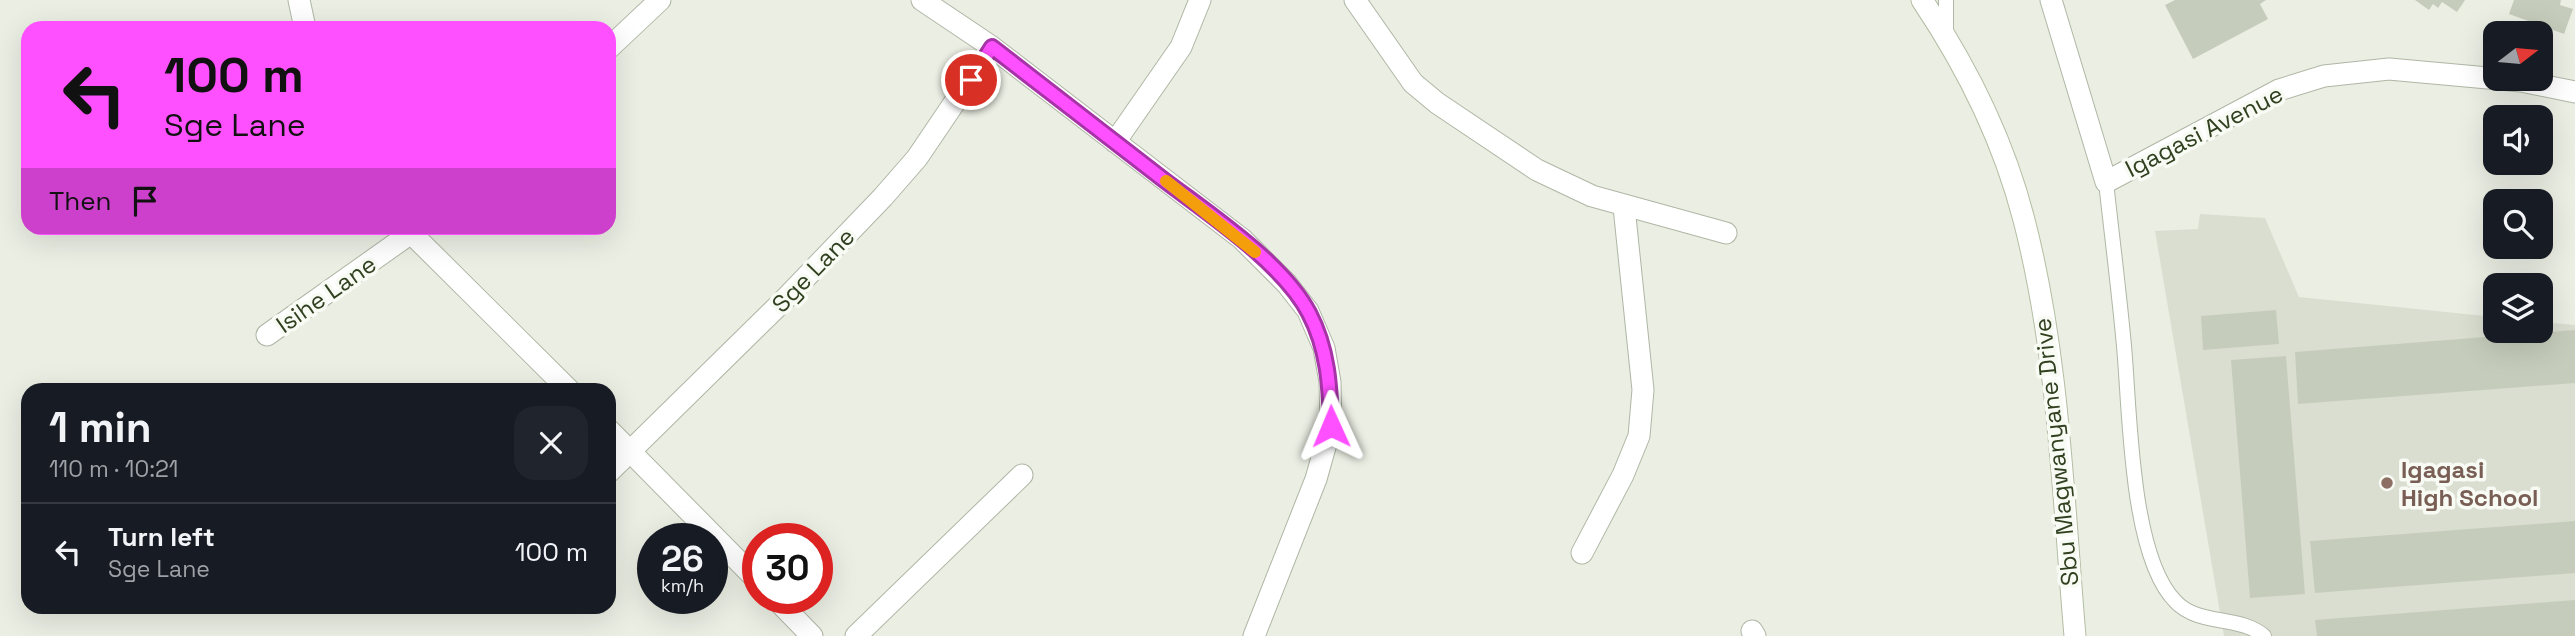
<!DOCTYPE html>
<html lang="en">
<head>
<meta charset="utf-8">
<style>
	body { margin:0; font-family:"Space Grotesk",sans-serif; background:#20242c; color:#f1f3f6; height:100vh; display:flex; flex-direction:column; font-size:26px; white-space:nowrap }
	* { box-sizing:border-box; margin:0 }
	p { font-size:23px; color:#9ea1a6 }
	.icon { flex:none; width:38px; height:38px; fill:none; stroke:currentColor; stroke-width:2; stroke-linecap:round; stroke-linejoin:round }
	.map { position:relative; flex:1; overflow:hidden }
	.side { position:absolute; left:21px; top:383px; width:595px; height:231px; display:flex; flex-direction:column; background:#171b24; border-radius:21px; box-shadow:0 7px 28px #0002 }
	.side>* { flex:none }
	.guide { position:absolute; left:21px; top:21px; width:595px; height:214px; border-radius:21px; box-shadow:0 7px 28px #0002; background:#ff50ff; color:#111; overflow:hidden }
	.needle { width:46px; rotate:74deg }
	.buttons { position:absolute; left:2483px; top:21px; display:grid; gap:14px }
	.buttons a { display:grid; place-items:center; width:70px; height:70px; border-radius:14px; background:#171b24; box-shadow:0 7px 28px #0002; font-size:35px }
	.speed { position:absolute; left:637px; top:523px; display:flex; gap:14px; font-size:35px; font-weight:700; text-align:center }
	.speed>* { display:grid; place-content:center; width:91px; height:91px; border-radius:50%; background:#171b24; box-shadow:0 7px 28px #0002; line-height:1 }
	.speed small { font-size:18px; font-weight:400 }
	.speed .limit { border:10px solid #d22; background:#fff; color:#111 }
	.pin { position:absolute; display:grid; place-items:center; width:60px; height:60px; color:#fff; margin:-30px; border:4px solid #fff; border-radius:50%; box-shadow:0 2px 7px #0007 }
	.me { position:absolute; width:77px; margin:-38px; rotate:359deg; stroke-linejoin:round; filter:drop-shadow(0 0 5px #0008) }
	.turn { display:flex; align-items:center; gap:24px; height:147px; padding:0 28px; font-size:32px }
	.turn .icon { width:91px; height:91px; stroke-width:2.5 }
	.turn b { display:block; font-size:49px; line-height:60px }
	.then { display:flex; align-items:center; height:66px; padding:0 28px; background:#0003; gap:14px; font-size:26px }
	.round { display:grid; place-items:center; flex:none; width:74px; height:74px; border-radius:21px; background:#20242c }
	.headline { display:flex; align-items:center; justify-content:space-between; height:119px; padding:0 28px }
	h1 { font-size:42px; font-weight:700; line-height:52px }
	ul { padding:0; list-style:none }
	li { display:flex; align-items:center; gap:21px; height:98px; padding:0 28px; border-top:2px solid #363941 }
	li div { flex:1 }
	li b { display:block; font-size:26px }
	li em { font-style:normal }
	.map>svg:first-child { display:block }
	.built { fill:#daded1 }
	.building { fill:#c6ccbb }
	.lines { fill:none; stroke-linecap:round; stroke-linejoin:round }
	.lane-casing { stroke:#afb7a5; stroke-width:16 }
	.street-casing { stroke:#afb7a5; stroke-width:23 }
	.secondary-casing { stroke:#b3bea3; stroke-width:23 }
	.lane { stroke:#fff; stroke-width:14 }
	.street { stroke:#fff; stroke-width:21 }
	.secondary { stroke:#fff; stroke-width:21 }
	.route-casing { stroke:#a634a6; stroke-width:18 }
	.route { stroke:#ff50ff; stroke-width:12 }
	.slow { stroke:#f59e0b; stroke-width:12 }
	.education-dot { fill:#8d6e63; stroke:#f8faf4; stroke-width:2.5 }
	.labels { text-anchor:middle; dominant-baseline:central; stroke-width:7; stroke-linejoin:round; paint-order:stroke }
	.street-label { font-size:24px; fill:#314120; stroke:#f8faf4 }
	.education-label { font-size:24px; font-weight:bold; fill:#785e54; stroke:#f8faf4; text-anchor:start }
</style>
</head>
<body>
<div class="map">
<svg width="2575" height="636" viewBox="0 0 2575 636">
	<rect width="100%" height="100%" fill="#ebeee3"/>
	<path class="built" d="M2200 214 2265 218 2299 297 2495 317 2496 331H2541V322L2575 325V636H2224L2155 231 2198 229Z"/>
	<path class="building" d="M2175 0H2266L2260 4 2268 19 2193 59 2165 5Z
		M2415 0H2465L2457 12 2442 2 2438 8 2433 4 2429 10Z
		M2514 0H2561L2560 5 2573 9 2564 34 2509 14Z
		M2276 310 2279 344 2203 350 2201 316Z
		M2575 330V383L2298 404 2295 352Z
		M2286 356 2305 594 2250 598 2231 360Z
		M2575 521V573L2315 593 2310 541Z
		M2575 600V636H2317L2315 620Z"/>
	<g class="lines">
		<defs>
			<path id="lane" d="M1946 35V0
				M2106 182C2112 237 2119 291 2124 346 2130 410 2130 557 2176 602 2199 626 2240 615 2264 636"/>
			<path id="street" d="M299 0 305 28
				M922 0 992 47 1242 239 1287 284 1308 311 1324 348 1330 382 1331 426 1316 479 1254 636
				M1355 0 1413 83 1437 103 1537 170 1592 196 1726 233
				M2051 0 2106 182 2279 90 2324 76 2389 69 2521 81 2575 92
				M609 48 660 0
				M1115 142 1181 47 1200 0
				M406 228 569 390
				M267 335 418 228
				M609 430 758 581
				M609 472 785 299 883 197 917 158 992 47
				M1582 553 1623 475 1639 436 1643 390 1624 207
				M775 598 812 636
				M1752 631 1755 636
				M856 636 1022 475"/>
			<path id="secondary" d="M1922 0C1967 67 2004 142 2024 220 2059 355 2063 498 2075 636"/>
		</defs>
		<use href="#lane" class="lane-casing"/>
		<use href="#street" class="street-casing"/>
		<use href="#secondary" class="secondary-casing"/>
		<use href="#lane" class="lane"/>
		<use href="#street" class="street"/>
		<use href="#secondary" class="secondary"/>
	</g>
	<g class="lines">
		<defs>
			<path id="route" d="M971 80 992 47C1049 91 1107 136 1164 180 1209 214 1283 263 1309 313 1328 349 1330 386 1331 426"/>
		</defs>
		<use href="#route" class="route-casing"/>
		<use href="#route" class="route"/>
		<path class="slow" d="M1166 181 1255 252"/>
	</g>
	<circle class="education-dot" cx="2387" cy="483" r="7"/>
	<g class="labels">
		<g class="street-label">
			<text transform="translate(2204 131) rotate(-27)">Igagasi Avenue</text>
			<text transform="translate(813 270) rotate(-46)">Sge Lane</text>
			<text transform="translate(326 294) rotate(-35)">Isihe Lane</text>
			<text transform="translate(2056 452) rotate(-96)">Sbu Magwanyane Drive</text>
		</g>
		<g class="education-label">
			<text x="2401" y="469">Igagasi<tspan x="2401" dy="28">High School</tspan></text>
		</g>
	</g>
</svg>
<div class="buttons">
<a><svg class="needle" viewBox="-14 -14 28 28"><path d="M0-13l5 13h-10z" fill="#e53935"/><path d="M0 13l5-13h-10z" fill="#9ea1a6"/></svg></a>
<a><svg class="icon" aria-label="sound" viewBox="0 0 24 24"><path d="M4 9h4l5-4v14l-5-4H4zM17 9q2 3 0 6"/></svg></a>
<a><svg class="icon" aria-label="search" viewBox="0 0 24 24"><circle cx="10" cy="10" r="6"/><path d="M15 15l6 6"/></svg></a>
<a><svg class="icon" aria-label="layers" viewBox="0 0 24 24"><path d="M12 4l9 5-9 5-9-5zM3 14l9 5 9-5"/></svg></a>
</div>
<div class="speed"><div>26<small>km/h</small></div><div class="limit">30</div></div>
<div class="pin" style="left:971px;top:80px;background:#d93025"><svg class="icon" aria-label="arrive" viewBox="0 0 24 24"><path d="M6 21V4h12l-3 4 3 4H6"/></svg></div>
<svg class="me" style="left:1331px;top:426px" viewBox="-20 -20 40 40"><path d="M0-17L14 15 0 8-14 15z" fill="#ff50ff" stroke="#fff" stroke-width="4"/></svg>
<div class="guide">
<div class="turn"><svg class="icon" aria-label="left" viewBox="0 0 24 24"><path d="M17 20v-9H6M10 6l-5 5 5 5"/></svg><div><b>100 m</b>Sge Lane</div></div>
<div class="then">Then<svg class="icon" aria-label="arrive" viewBox="0 0 24 24"><path d="M6 21V4h12l-3 4 3 4H6"/></svg></div>
</div>
<section class="side">
<div class="headline"><div><h1>1 min</h1><p>110 m · 10:21</p></div><a class="round"><svg class="icon" aria-label="close" viewBox="0 0 24 24"><path d="M6 6l12 12M18 6L6 18"/></svg></a></div>
<ul>
<li><svg class="icon" aria-label="left" viewBox="0 0 24 24"><path d="M17 20v-9H6M10 6l-5 5 5 5"/></svg><div><b>Turn left</b><p>Sge Lane</p></div><em>100 m</em></li>
</ul>
</section>
</div>
</body>
</html>
